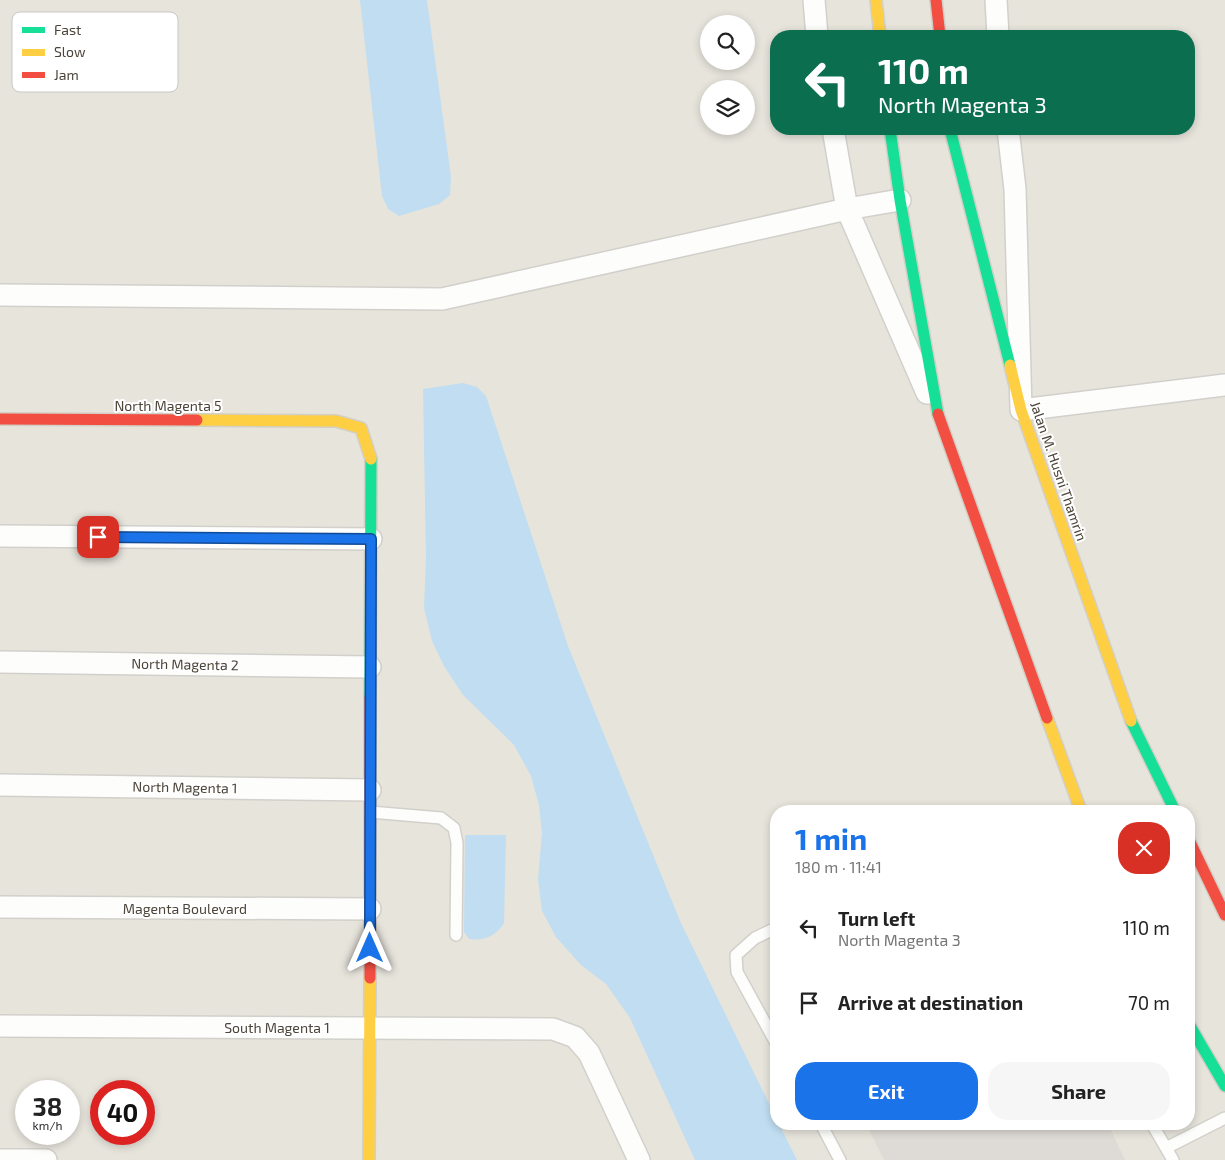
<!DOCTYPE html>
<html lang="en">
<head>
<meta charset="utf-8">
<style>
	body { margin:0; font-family:"Exo 2",sans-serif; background:#f6f6f6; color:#222; height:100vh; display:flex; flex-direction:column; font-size:19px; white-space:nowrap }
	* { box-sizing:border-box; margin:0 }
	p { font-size:16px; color:#767676 }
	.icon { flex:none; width:28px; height:28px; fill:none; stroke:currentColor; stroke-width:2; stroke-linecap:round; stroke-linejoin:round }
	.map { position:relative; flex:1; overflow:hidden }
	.sheet { position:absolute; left:770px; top:805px; width:425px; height:325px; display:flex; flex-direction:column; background:#fff; border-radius:20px; box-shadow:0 2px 8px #0003 }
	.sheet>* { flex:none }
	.hud { position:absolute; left:770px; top:30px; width:425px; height:105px; border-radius:20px; box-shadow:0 2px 8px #0003; background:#0b6e4f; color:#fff; overflow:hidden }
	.fabs { position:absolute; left:700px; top:15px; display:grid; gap:10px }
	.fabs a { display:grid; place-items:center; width:55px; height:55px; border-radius:50%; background:#fff; box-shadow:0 2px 8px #0003; font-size:25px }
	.speed { position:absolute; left:15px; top:1080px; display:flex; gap:10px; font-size:25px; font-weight:700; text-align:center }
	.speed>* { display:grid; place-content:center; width:65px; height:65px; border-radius:50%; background:#fff; box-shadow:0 2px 8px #0003; line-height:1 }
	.speed small { font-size:12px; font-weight:400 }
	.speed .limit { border:8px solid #d22; background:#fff; color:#111 }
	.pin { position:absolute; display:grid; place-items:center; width:42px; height:42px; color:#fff; margin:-21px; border-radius:10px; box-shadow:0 2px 8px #0006 }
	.me { position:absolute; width:55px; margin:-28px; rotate:0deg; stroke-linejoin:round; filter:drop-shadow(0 0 4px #0008) }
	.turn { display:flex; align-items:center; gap:18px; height:105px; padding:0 25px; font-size:22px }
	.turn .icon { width:65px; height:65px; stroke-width:2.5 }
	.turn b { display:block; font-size:35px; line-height:42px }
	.round { display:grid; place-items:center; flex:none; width:52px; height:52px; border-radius:20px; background:#f6f6f6 }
	.summary { display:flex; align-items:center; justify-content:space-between; height:85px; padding:0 25px }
	h1 { font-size:30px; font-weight:700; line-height:38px; color:#1a73e8 }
	.button { display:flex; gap:10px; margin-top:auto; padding:10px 25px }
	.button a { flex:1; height:58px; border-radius:20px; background:#1a73e8; color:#fff; font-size:20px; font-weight:700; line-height:58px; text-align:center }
	.button a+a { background:#f6f6f6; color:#222 }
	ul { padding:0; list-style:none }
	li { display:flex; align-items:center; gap:15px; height:75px; padding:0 25px }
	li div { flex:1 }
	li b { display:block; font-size:19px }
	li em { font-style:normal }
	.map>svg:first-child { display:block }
	.residential { fill:#e7e4dc; fill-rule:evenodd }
	.water { fill:#c0ddf1 }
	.building { fill:#dedbd6 }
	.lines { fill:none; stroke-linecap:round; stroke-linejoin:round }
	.lane-casing { stroke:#d2d0cb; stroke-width:14 }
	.street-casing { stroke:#d2d0cb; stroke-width:24 }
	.fast-casing { stroke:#d3cfc5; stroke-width:14 }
	.slow-casing { stroke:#d3cfc5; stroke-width:14 }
	.jam-casing { stroke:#d3cfc5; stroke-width:14 }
	.lane { stroke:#fdfdfc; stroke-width:11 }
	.street { stroke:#fdfdfc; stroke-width:21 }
	.fast { stroke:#16e098; stroke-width:11 }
	.slow { stroke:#ffcf43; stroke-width:11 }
	.jam { stroke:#f24e42; stroke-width:11 }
	.route-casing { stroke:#114b97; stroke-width:12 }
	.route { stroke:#1a73e8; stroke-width:9 }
	.labels { text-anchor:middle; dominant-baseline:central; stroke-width:4; stroke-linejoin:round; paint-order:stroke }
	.street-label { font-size:14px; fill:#4b4439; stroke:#fff }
	.key { fill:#fff; stroke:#c9c7c4; stroke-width:1 }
	.key-label { font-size:14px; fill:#4b4439 }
</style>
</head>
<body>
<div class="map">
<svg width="1225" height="1160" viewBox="0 0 1225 1160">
	<rect width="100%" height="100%" fill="#f4f2ee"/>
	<path class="residential" d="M0 0H1225V1160H0ZM709 24H746V61H709ZM776 36H1189V129H776ZM709 89H746V126H709ZM776 811H1189V1124H776ZM26 1091H69V1134H26ZM101 1091H144V1134H101Z"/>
	<path class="water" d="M360 0H427L451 177 450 195 439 204 399 216 388 209 382 196Z
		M463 383 477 387 486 396 568 646 680 921 776 1118V1124H779L797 1160H695L630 1018 606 984 581 965 556 937 542 911 538 879 542 833 539 805 531 776 514 745 463 695 444 666 432 641 424 608 426 558 423 389Z
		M465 835H506L504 923C496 936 484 941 469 939L464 932Z"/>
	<path class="building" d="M866 1124H1108L1125 1160H884Z"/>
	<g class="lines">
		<defs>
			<path id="lane" d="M370 812 441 818 454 828 457 843 456 935
				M776 928 755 938 736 955 737 972 776 1043
				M821 1124 840 1160
				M1152 1124 1173 1160
				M1166 1148 1225 1118"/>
			<path id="street" d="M814 0 817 36
				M996 0 998 36
				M833 129 847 209 927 393
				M1008 129 1015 189 1021 410 1225 385
				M0 295 442 299 847 209 900 200
				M0 536 371 539
				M0 662 370 667
				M0 785 370 790
				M0 907 370 909
				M0 1026 553 1029 575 1037 589 1053 639 1160
				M0 1160H46"/>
			<path id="fast" d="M890 129 900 200 938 414
				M950 129 1010 365
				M370 697 371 459
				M1131 721 1175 811
				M1189 1024 1225 1086"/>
			<path id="slow" d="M876 0 880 36
				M1010 365 1021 410 1131 721
				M197 420 336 421 361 428 371 459
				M1047 718 1081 811
				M369 1160 370 978"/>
			<path id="jam" d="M936 0 940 36
				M938 414 1047 718
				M0 419 197 420
				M1189 840 1225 915
				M370 978V697"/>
		</defs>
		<use href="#lane" class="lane-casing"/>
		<use href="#street" class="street-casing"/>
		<use href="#fast" class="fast-casing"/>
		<use href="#slow" class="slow-casing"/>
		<use href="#jam" class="jam-casing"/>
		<use href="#lane" class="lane"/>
		<use href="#street" class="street"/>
		<use href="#fast" class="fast"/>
		<use href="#slow" class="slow"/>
		<use href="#jam" class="jam"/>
	</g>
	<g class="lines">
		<defs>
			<path id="route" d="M98 537 371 539 370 948"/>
		</defs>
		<use href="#route" class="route-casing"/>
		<use href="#route" class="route"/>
	</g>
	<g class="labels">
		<g class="street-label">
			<text x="168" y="405">North Magenta 5</text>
			<text transform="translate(1059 471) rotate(71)">Jalan M. Husni Thamrin</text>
			<text transform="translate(185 664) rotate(1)">North Magenta 2</text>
			<text transform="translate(185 787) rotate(1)">North Magenta 1</text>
			<text x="185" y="908">Magenta Boulevard</text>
			<text x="277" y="1027">South Magenta 1</text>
		</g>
	</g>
	<rect x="12" y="12" width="166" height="80" rx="8" class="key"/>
	<rect x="22" y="27" width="23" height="6" fill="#16e098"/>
	<rect x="22" y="49" width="23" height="7" fill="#ffcf43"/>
	<rect x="22" y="72" width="23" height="6" fill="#f24e42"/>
	<g class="key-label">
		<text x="54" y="35">Fast</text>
		<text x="54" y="57">Slow</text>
		<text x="54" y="80">Jam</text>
	</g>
</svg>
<div class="fabs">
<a><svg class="icon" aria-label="search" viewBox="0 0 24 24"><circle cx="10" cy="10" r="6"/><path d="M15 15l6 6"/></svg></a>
<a><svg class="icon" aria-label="layers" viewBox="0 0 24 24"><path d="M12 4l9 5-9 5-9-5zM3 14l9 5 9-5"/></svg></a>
</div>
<div class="speed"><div>38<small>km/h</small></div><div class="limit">40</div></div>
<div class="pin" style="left:98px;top:537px;background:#d93025"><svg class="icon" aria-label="arrive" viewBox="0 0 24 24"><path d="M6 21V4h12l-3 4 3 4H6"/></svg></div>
<svg class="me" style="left:370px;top:948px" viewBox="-20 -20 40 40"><path d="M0-17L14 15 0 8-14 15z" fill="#1a73e8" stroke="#fff" stroke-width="4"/></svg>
<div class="hud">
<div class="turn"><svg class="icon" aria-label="left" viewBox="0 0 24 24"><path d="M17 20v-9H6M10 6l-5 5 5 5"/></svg><div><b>110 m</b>North Magenta 3</div></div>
</div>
<section class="sheet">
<div class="summary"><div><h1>1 min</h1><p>180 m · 11:41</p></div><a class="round" style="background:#d93025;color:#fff"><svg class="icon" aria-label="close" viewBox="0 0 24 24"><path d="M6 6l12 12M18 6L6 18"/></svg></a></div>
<ul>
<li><svg class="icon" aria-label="left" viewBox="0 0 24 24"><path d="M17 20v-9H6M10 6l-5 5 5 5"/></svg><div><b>Turn left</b><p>North Magenta 3</p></div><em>110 m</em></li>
<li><svg class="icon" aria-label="arrive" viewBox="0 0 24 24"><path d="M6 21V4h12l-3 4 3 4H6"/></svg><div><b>Arrive at destination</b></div><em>70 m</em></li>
</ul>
<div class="button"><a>Exit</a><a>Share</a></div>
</section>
</div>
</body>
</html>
